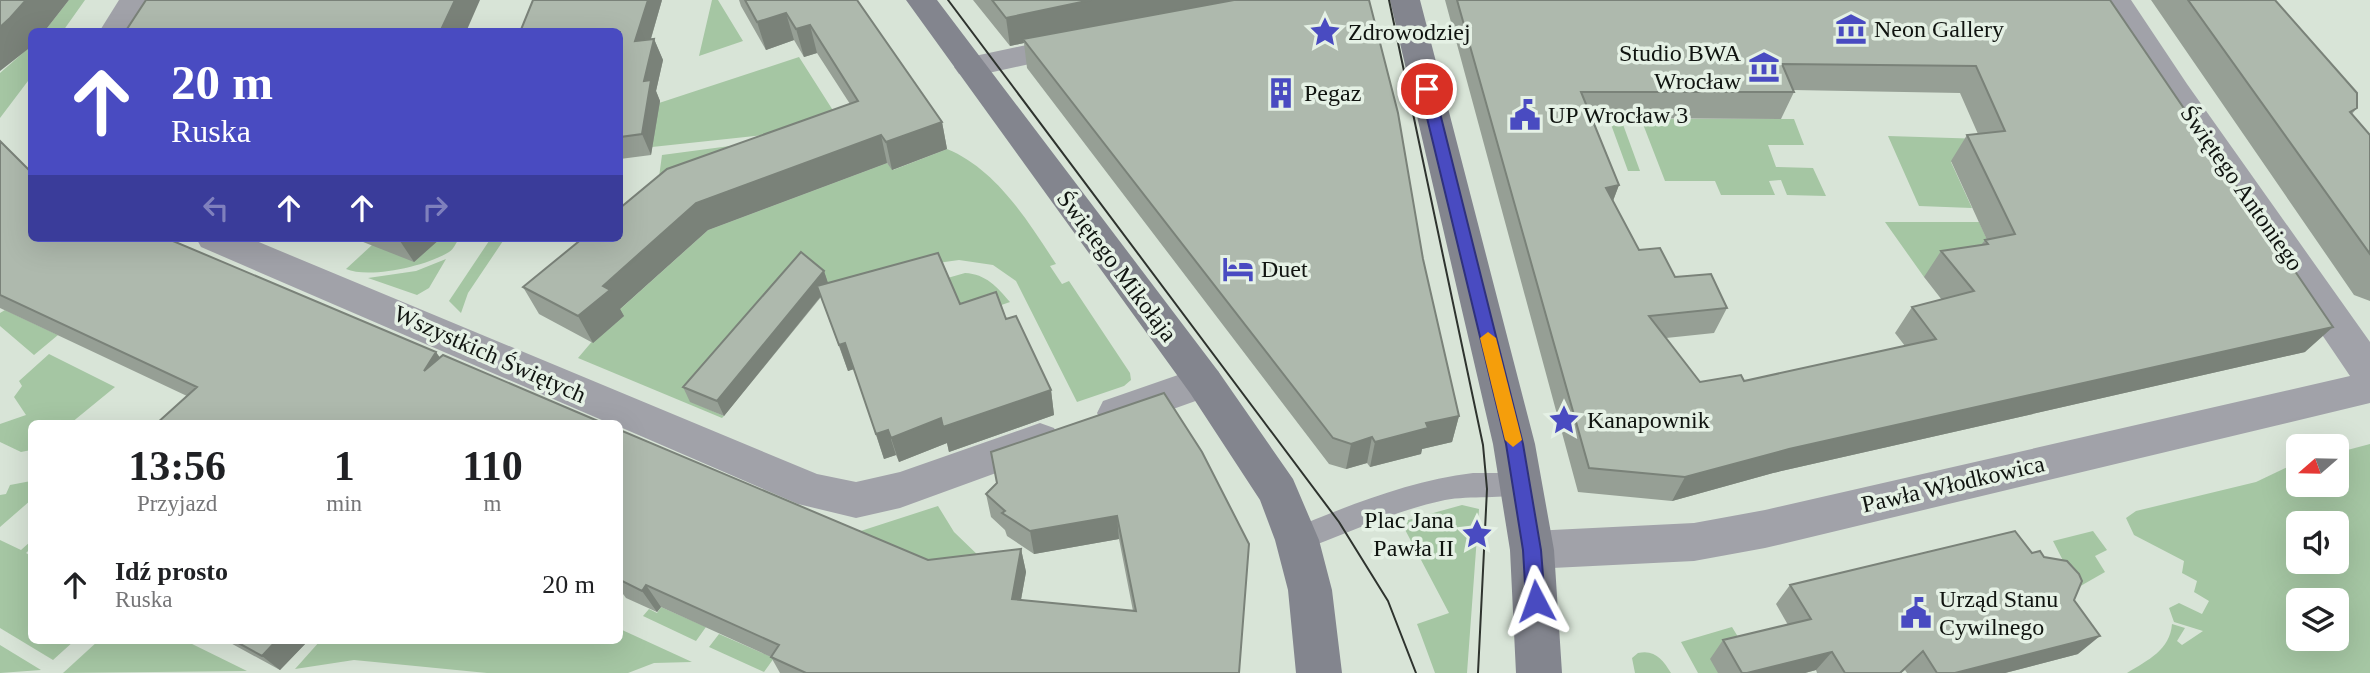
<!DOCTYPE html>
<html lang="pl">
<head>
<meta charset="utf-8">
<style>
	body { margin:0; font-family:Georgia,serif; background:#f6f6f6; color:#202124; height:100vh; display:flex; flex-direction:column; font-size:26px; white-space:nowrap }
	* { box-sizing:border-box; margin:0 }
	p { font-size:23px; color:#757577 }
	.icon { flex:none; width:38px; height:38px; fill:none; stroke:currentColor; stroke-width:2; stroke-linecap:round; stroke-linejoin:round }
	.map { position:relative; flex:1; overflow:hidden }
	.sheet { position:absolute; left:28px; top:420px; width:595px; height:224px; display:flex; flex-direction:column; background:#fff; border-radius:10px; box-shadow:0 7px 28px #0002 }
	.sheet>* { flex:none }
	.hud { position:absolute; left:28px; top:28px; width:595px; height:214px; border-radius:10px; box-shadow:0 7px 28px #0002; background:#494bc1; color:#fff; overflow:hidden }
	.needle { width:46px; rotate:250deg }
	.buttons { position:absolute; left:2286px; top:434px; display:grid; gap:14px }
	.buttons a { display:grid; place-items:center; width:63px; height:63px; border-radius:10px; background:#fff; box-shadow:0 7px 28px #0002; font-size:35px }
	.pin { position:absolute; display:grid; place-items:center; width:60px; height:60px; color:#fff; margin:-30px; border:4px solid #fff; border-radius:50%; box-shadow:0 2px 7px #0007 }
	.me { position:absolute; width:77px; margin:-38px; rotate:356deg; stroke-linejoin:round; filter:drop-shadow(0 0 5px #0008) }
	.turn { display:flex; align-items:center; gap:24px; height:147px; padding:0 28px; font-size:32px }
	.turn .icon { width:91px; height:91px; stroke-width:2.5 }
	.turn b { display:block; font-size:49px; line-height:60px }
	.lanes { display:flex; align-items:center; height:66px; padding:0 28px; background:#0003; justify-content:center; gap:35px; direction:ltr }
	.lanes .off { opacity:.35 }
	.eta { display:flex; justify-content:space-evenly; align-items:center; height:119px; text-align:center }
	.eta b { font-size:42px; font-weight:800; line-height:49px }
	ul { padding:0; list-style:none }
	li { display:flex; align-items:center; gap:21px; height:91px; padding:0 28px }
	li div { flex:1 }
	li b { display:block; font-size:26px }
	li em { font-style:normal }
	.map>svg:first-child { display:block }
	.green { fill:#a5c6a3; fill-rule:evenodd }
	.lines { fill:none; stroke-linecap:round; stroke-linejoin:round }
	.lane { fill:#a1a2a9; fill-rule:evenodd }
	.street { fill:#a1a2a9; fill-rule:evenodd }
	.secondary { fill:#83858e; fill-rule:evenodd }
	.tram { stroke:#2e332e; stroke-width:2 }
	.wall { fill:#969f95; fill-rule:evenodd }
	.shaded-wall { fill:#7a8279 }
	.building { fill:#aeb9ad; stroke:#7a8279; stroke-width:2; fill-rule:evenodd }
	.route { fill:#494bc1; stroke:#2f317d; stroke-width:2 }
	.slow { fill:#f59e0b }
	.labels { text-anchor:middle; dominant-baseline:central; stroke-width:7; stroke-linejoin:round; paint-order:stroke }
	.poi-label { font-size:24px; fill:#101410; stroke:#e5f1e5; text-anchor:start }
	.street-label { font-size:24px; fill:#101410; stroke:#e5f1e5 }
</style>
</head>
<body>
<div class="map">
<svg width="2370" height="673" viewBox="0 0 2370 673">
	<rect width="100%" height="100%" fill="#d8e4d7"/>
	<path class="green" d="M69 0H85L63 31 44 32Z
		M712 0H718L743 41 699 56Z
		M31 46V77L0 118V73Z
		M799 57 834 112 791 132 652 147 659 103Z
		M1609 119H1621L1640 171H1628Z
		M1641 119H1794L1804 145H1768L1776 167 1813 168 1826 196 1787 195 1781 180 1769 181 1775 195H1721L1715 181H1665Z
		M1888 136 1984 139 1988 157 1951 162 1972 208 1919 206Z
		M791 138 657 192 662 155Z
		M947 149C996 169 1028 221 1056 264L1050 266 1062 284 1069 281 1130 373 1131 380 1124 386 1077 402 1016 281 993 265 959 260 916 266 814 299 690 401 724 416 722 418 578 358 617 312 708 230 887 163 893 170Z
		M1885 222H1979L1999 266H1966L1924 277Z
		M441 238H459C456 243 454 249 449 252 427 266 369 279 346 269L372 245Z
		M491 238H505L468 293 461 313 449 301Z
		M446 259 429 288 417 295 368 278 416 271Z
		M965 273C986 274 997 287 1010 302L961 319 944 279Z
		M5 310 58 335 34 355 0 326V313Z
		M49 354 115 387 71 423 32 424 31 450 21 452 0 442V424L26 415 14 397 22 386 19 381Z
		M2370 444V673H2127C2148 660 2170 650 2172 624L2185 628 2177 641 2182 645 2203 631 2174 622 2169 608 2179 603 2202 614 2209 601 2194 592 2197 581 2182 573 2184 561 2134 535 2126 518 2136 511 2256 482 2298 462V485H2336V453ZM2298 523H2336V562H2298ZM2298 600H2336V639H2298Z
		M31 481V500L0 527V495L6 494 10 485Z
		M1462 505 1479 509 1467 673H1435L1417 624 1449 613 1401 522Z
		M938 506 954 532 982 559 935 582 836 539Z
		M2093 531 2107 550 2095 556 2105 572 2077 588 2053 541Z
		M0 540 21 550 31 541V548L26 553 31 556 32 640 74 641 53 660 0 628Z
		M661 607 706 627 696 641 643 616 649 609 657 613Z
		M1732 627 1746 650 1718 673H1698L1681 642Z
		M620 629 692 662 654 663 628 673H487L354 660 295 669 320 641 620 640Z
		M719 634 774 658 764 672 709 647Z
		M98 641H186L247 671 63 673Z
		M0 645 41 670 0 673Z
		M1638 653C1655 649 1663 660 1671 673H1635L1632 658Z"/>
	<g class="lines">
		<path class="lane" d="M1473 473H1521L1530 476 1534 484 1530 492C1508 500 1472 495 1445 500 1393 511 1346 534 1297 552L1287 549 1283 540 1287 531C1347 506 1408 481 1473 473Z"/>
		<path class="street" d="M119 0H149L130 32H99Z
			M2101 0H2131L2187 84 2370 342V403L1765 548 1694 561 1532 569 1517 564 1510 550 1517 536 1532 531 1694 523 1765 510 2350 376 2163 100Z
			M1078 34 1089 37 1094 44 1089 51 970 77 959 74 954 67 959 60 970 57Z
			M196 238H249L817 474 856 482 900 472 1040 423 1054 428 1060 440 1054 452 900 508 856 518 798 504 620 427V424H611L201 247Z
			M1204 366 1218 371 1224 382 1218 393 1117 429 1103 425 1097 413 1103 401Z"/>
		<path class="secondary" d="M906 0H937L1218 371 1293 479 1319 540 1332 590 1342 673H1296L1288 590 1275 540 1260 500 1190 393Z
			M1390 0H1420L1535 444 1554 550 1562 673H1516L1510 550 1493 444Z"/>
		<path class="tram" d="M948 0 1339 522 1388 601 1416 673
			M1389 0 1483 445 1487 489 1478 673"/>
	</g>
	<path class="wall" d="M662 0 651 39H654L663 60 656 91 660 101 651 155 620 159V32Z
		M739 0H857L942 122 947 149 892 170 887 163 708 230 620 309 624 316 593 343 539 314 523 287 850 104 817 53 804 57 794 40 766 50 741 6Z
		M973 0H1369L1423 259 1459 416 1452 442 1422 449 1421 454 1370 467 1367 463 1346 469 1329 464 1027 68 1024 43 1010 46Z
		M1445 0H2110L2305 352 1773 473 1672 501 1578 492ZM1793 90 1960 93 1978 134 1967 135 1951 161 1987 240H1985L1981 245 1941 251 1924 277 1942 300 1912 307 1895 333 1905 346 1744 381 1700 382 1666 338 1714 333 1727 308 1675 277 1639 250 1613 201 1619 185 1592 118 1781 119 1794 92Z
		M2151 0H2275L2357 108 2352 114 2370 135V301L2354 295Z
		M0 141 32 238 440 358 605 424 187 396 0 308Z
		M353 238H441L414 262Z
		M824 271 828 283 960 304 1006 319 1051 390 1054 415 949 452 947 443 899 462 896 455 884 459 854 369 848 371 821 297 724 416 690 402 683 387Z
		M1164 393 1239 673H780L771 657 661 607 657 612 626 598 620 590V430L928 560 1021 549 1026 572 1021 600 1133 611 1119 539 1034 554 1007 536 1005 530 991 517 986 494Z
		M2032 553 2074 600 2078 654 2005 673H1907L1905 670 1901 673H1817L1816 670 1805 673H1718L1710 659 1723 640 1788 625 1776 604 1790 585Z
		M225 640H305L307 642 280 670Z"/>
	<path class="shaded-wall" d="M26 0H69L44 32H32V46L0 71V27Z
		M455 0H480L466 32H440Z
		M648 0H662L644 62 635 41Z
		M1091 0H1249L1023 39 1024 43 1010 46 1006 18Z
		M786 13 794 40 766 50 757 22Z
		M810 25 817 53 804 57 796 29Z
		M654 39 663 60 656 91 660 101 651 155 642 134 644 81Z
		M942 122 947 149 892 170 886 142Z
		M881 135 887 163 708 230 620 309 624 316 593 343 578 316 603 286 696 203Z
		M1619 185 1609 211 1606 188Z
		M398 238H441L414 262Z
		M824 271 829 286 724 416 717 401Z
		M2333 327 2305 352 1773 473 1672 501 1685 477 1789 449Z
		M845 343 854 369 848 371 839 345Z
		M436 352 454 377 424 371Z
		M1051 390 1054 415 949 452 947 443 899 462 891 438 941 418Z
		M1459 416 1452 442 1422 449 1421 454 1370 467 1375 442 1426 423Z
		M888 430 896 455 884 459 876 434Z
		M1372 437 1367 463 1346 469 1351 444Z
		M1117 516 1119 539 1034 554 1030 531Z
		M1021 549 1026 572 1017 621 1012 599Z
		M646 585 661 607 657 612 642 591Z
		M2100 636 2078 654 2005 673H1955Z
		M277 640H305L307 642 280 670 262 656Z
		M1832 652 1816 670 1805 673H1747Z"/>
	<path class="building" d="M0 0H26L10 18 0 27Z
		M146 0H455L440 32H125Z
		M533 0H648L635 41 654 39 644 81 651 80 642 134 620 137V32H520Z
		M745 0H857L942 122 886 142 881 135 696 203 603 286 610 290 578 316 523 287 583 238H620V208L667 169 858 101 810 25 796 29 786 13 757 22Z
		M992 0H1091L1006 18Z
		M1234 0H1369L1398 113 1423 259 1459 416 1426 423 1428 428 1375 442 1372 437 1351 444 1333 438 1023 39Z
		M1457 0H2110L2333 327 1789 449 1685 477 1589 468ZM1782 64 1976 66 2005 131 1967 135 2015 234 1985 240 1988 244 1941 251 1974 291 1912 307 1936 339 1744 381 1741 375 1700 382 1649 316 1727 308 1711 274 1675 277 1660 248 1639 250 1606 188 1619 185 1581 92H1794Z
		M2188 0H2275L2357 93V108L2350 112 2370 135V254Z
		M0 141 32 173V238H166L436 352 424 371 443 355 605 424H156L197 387 0 295Z
		M801 252 824 271 717 401 683 387Z
		M938 253 960 304 996 292 1006 319 1016 316 1051 390 943 427 941 418 891 438 888 430 876 434 845 343 839 345 817 286Z
		M1164 393 1202 452 1249 544 1239 673H806L771 657 779 645 646 585 642 591 620 580V430L928 560 1021 549 1012 599 1136 611 1117 516 1030 531 1002 513 1005 511 986 494 997 483 991 452Z
		M2015 531 2032 553 2040 551 2044 557 2067 561 2079 574 2082 581 2074 600 2100 636 1955 673H1937L1923 651 1900 673H1845L1832 652 1747 673H1742L1723 640 1811 619 1790 585Z
		M233 640H277L262 656Z"/>
	<path class="route" d="M1427 84 1434 89 1523 444 1541 550 1545 601 1542 607 1536 609 1529 607 1526 601 1523 550 1506 444 1420 89Z"/>
	<path class="slow" d="M1488 332 1496 338 1522 440 1513 447 1505 440 1480 338Z"/>
	<defs>
		<symbol id="museum-bare" viewBox="-9 -9 18 18"><path d="M0-6L6-3V-2H-6V-3ZM-5-1h2V3h-2ZM-1-1h2V3h-2ZM3-1h2V3H3ZM-6 4H6V6H-6Z" fill="#494bc1" stroke="#e5f1e5" stroke-width="2.5" paint-order="stroke"/></symbol>
		<symbol id="sight-bare" viewBox="-9 -9 18 18"><path d="M0-6L1.8-2.2L6-1.7L2.9 1.2L3.7 5.4L0 3.3L-3.7 5.4L-2.9 1.2L-6-1.7L-1.8-2.2Z" fill="#494bc1" stroke="#e5f1e5" stroke-width="2.5" paint-order="stroke"/></symbol>
		<symbol id="building-bare" viewBox="-9 -9 18 18"><path d="M-4-6H4V6H1V3H-1V6H-4ZM-2.5-4.3h1.7v1.8h-1.7ZM.8-4.3h1.7v1.8H.8ZM-2.5-1h1.7V.8h-1.7ZM.8-1h1.7V.8H.8Z" fill="#494bc1" stroke="#e5f1e5" stroke-width="2.5" paint-order="stroke"/></symbol>
		<symbol id="civic-bare" viewBox="-9 -9 18 18"><path d="M-.6-6.5H3V-4.5H.6V-3L4-1V1h2V6H-6V1h2V-1L-.6-3ZM-1.2 2.5V6h2.4V2.5Z" fill="#494bc1" stroke="#e5f1e5" stroke-width="2.5" paint-order="stroke"/></symbol>
		<symbol id="hotel-bare" viewBox="-9 -9 18 18"><path d="M-6-4.5h1.5V1H6V5H4.5V3h-9V5H-6ZM-4 0a1.8 1.8 0 1 1 3.6 0ZM.5 0V-2.5h3Q6-2.5 6 0Z" fill="#494bc1" stroke="#e5f1e5" stroke-width="2.5" paint-order="stroke"/></symbol>
	</defs>
	<g fill-rule="evenodd">
		<use href="#museum-bare" x="1829" y="7" width="44" height="44"/>
		<use href="#sight-bare" x="1303" y="10" width="44" height="44"/>
		<use href="#museum-bare" x="1742" y="45" width="44" height="44"/>
		<use href="#building-bare" x="1259" y="71" width="44" height="44"/>
		<use href="#civic-bare" x="1503" y="93" width="44" height="44"/>
		<use href="#hotel-bare" x="1216" y="247" width="44" height="44"/>
		<use href="#sight-bare" x="1542" y="398" width="44" height="44"/>
		<use href="#sight-bare" x="1455" y="512" width="44" height="44"/>
		<use href="#civic-bare" x="1894" y="591" width="44" height="44"/>
	</g>
	<g class="labels">
		<g class="poi-label">
			<text x="1874" y="29">Neon Gallery</text>
			<text x="1348" y="32">Zdrowodziej</text>
			<text x="1741" y="53" text-anchor="end">Studio BWA<tspan x="1741" dy="28">Wrocław</tspan></text>
			<text x="1304" y="93">Pegaz</text>
			<text x="1548" y="115">UP Wrocław 3</text>
			<text x="1261" y="269">Duet</text>
			<text x="1587" y="420">Kanapownik</text>
			<text x="1454" y="520" text-anchor="end">Plac Jana<tspan x="1454" dy="28">Pawła II</tspan></text>
			<text x="1939" y="599">Urząd Stanu<tspan x="1939" dy="28">Cywilnego</tspan></text>
		</g>
		<g class="street-label">
			<text transform="translate(2242 188) rotate(55)">Świętego Antoniego</text>
			<text transform="translate(1117 266) rotate(53)">Świętego Mikołaja</text>
			<text transform="translate(490 354) rotate(24)">Wszystkich Świętych</text>
			<text transform="translate(1953 484) rotate(-13)">Pawła Włodkowica</text>
		</g>
	</g>
</svg>
<div class="buttons">
<a><svg class="needle" viewBox="-14 -14 28 28"><path d="M0-13l5 13h-10z" fill="#e53935"/><path d="M0 13l5-13h-10z" fill="#757577"/></svg></a>
<a><svg class="icon" aria-label="sound" viewBox="0 0 24 24"><path d="M4 9h4l5-4v14l-5-4H4zM17 9q2 3 0 6"/></svg></a>
<a><svg class="icon" aria-label="layers" viewBox="0 0 24 24"><path d="M12 4l9 5-9 5-9-5zM3 14l9 5 9-5"/></svg></a>
</div>
<div class="pin" style="left:1427px;top:89px;background:#d93025"><svg class="icon" aria-label="arrive" viewBox="0 0 24 24"><path d="M6 21V4h12l-3 4 3 4H6"/></svg></div>
<svg class="me" style="left:1536px;top:601px" viewBox="-20 -20 40 40"><path d="M0-17L14 15 0 8-14 15z" fill="#494bc1" stroke="#fff" stroke-width="4"/></svg>
<div class="hud">
<div class="turn"><svg class="icon" aria-label="ahead" viewBox="0 0 24 24"><path d="M12 20V5M6 11l6-6 6 6"/></svg><div><b>20 m</b>Ruska</div></div>
<div class="lanes"><svg class="icon off" aria-label="left" viewBox="0 0 24 24"><path d="M17 20v-9H6M10 6l-5 5 5 5"/></svg><svg class="icon" aria-label="ahead" viewBox="0 0 24 24"><path d="M12 20V5M6 11l6-6 6 6"/></svg><svg class="icon" aria-label="ahead" viewBox="0 0 24 24"><path d="M12 20V5M6 11l6-6 6 6"/></svg><svg class="icon off" aria-label="right" viewBox="0 0 24 24"><path d="M7 20v-9h11M14 6l5 5-5 5"/></svg></div>
</div>
<section class="sheet">
<div class="eta">
<div><b>13:56</b><p>Przyjazd</p></div>
<div><b>1</b><p>min</p></div>
<div><b>110</b><p>m</p></div>
</div>
<ul>
<li><svg class="icon" aria-label="ahead" viewBox="0 0 24 24"><path d="M12 20V5M6 11l6-6 6 6"/></svg><div><b>Idź prosto</b><p>Ruska</p></div><em>20 m</em></li>
</ul>
</section>
</div>
</body>
</html>
